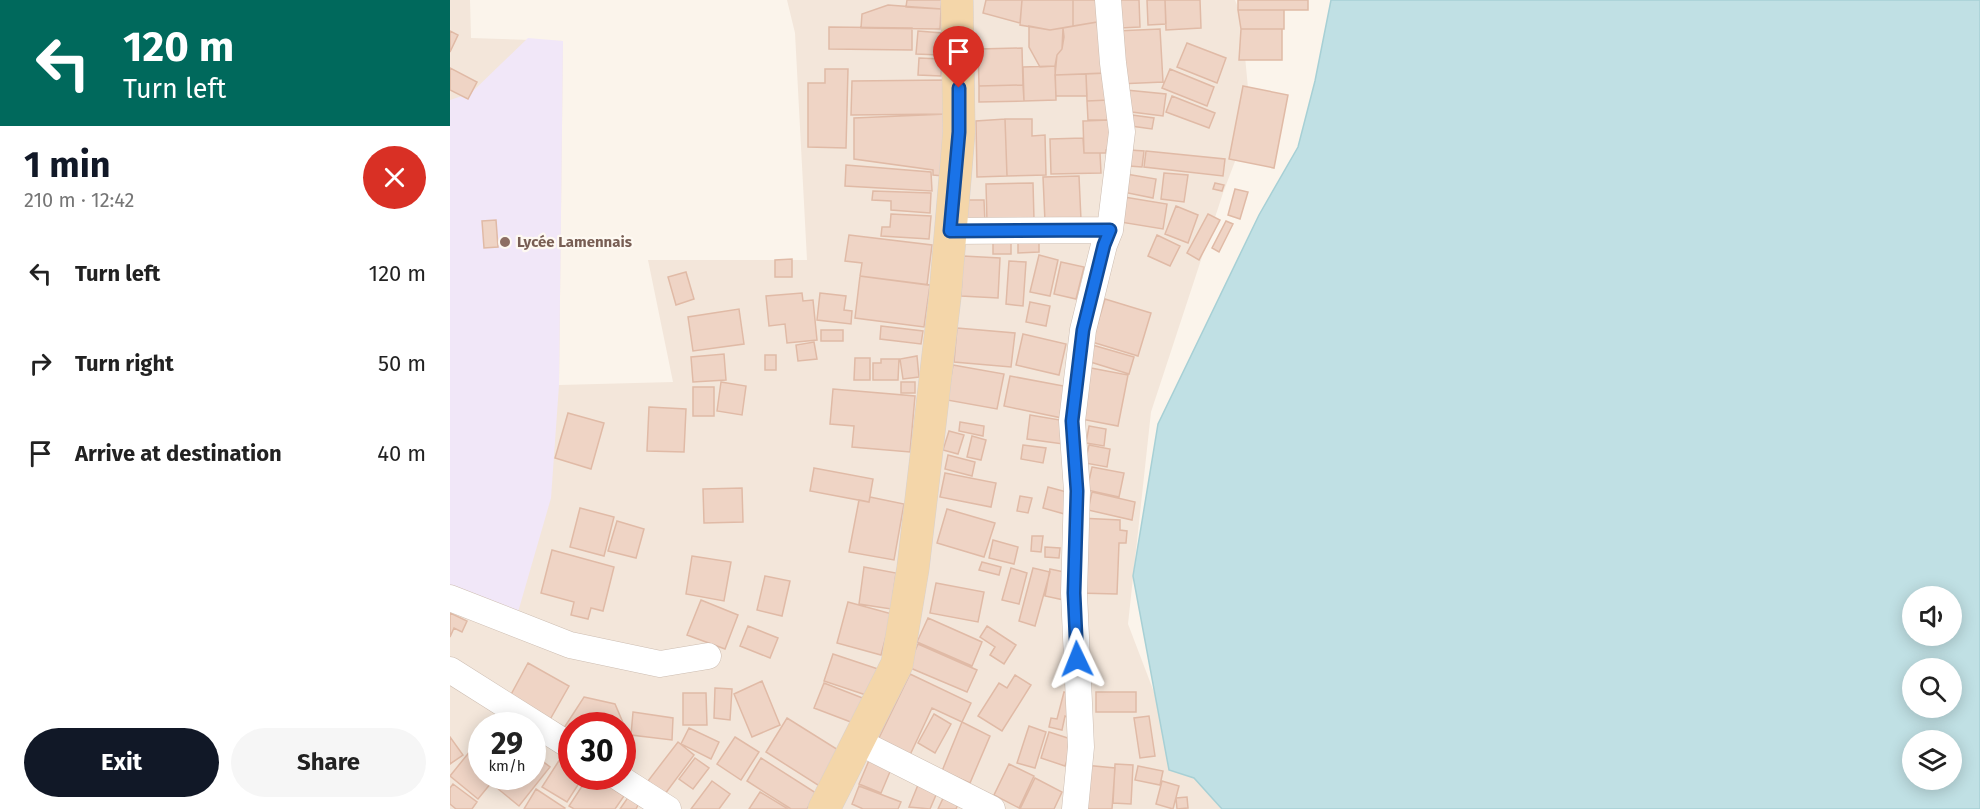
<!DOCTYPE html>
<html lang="en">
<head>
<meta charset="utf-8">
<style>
	body { margin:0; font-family:"Fira Sans",sans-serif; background:#f6f6f6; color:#222; height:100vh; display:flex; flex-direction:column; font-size:22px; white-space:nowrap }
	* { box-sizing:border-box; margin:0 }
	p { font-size:20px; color:#767676 }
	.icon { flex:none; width:33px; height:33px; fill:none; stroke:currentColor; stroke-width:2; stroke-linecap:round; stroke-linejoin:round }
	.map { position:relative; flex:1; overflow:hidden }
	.side { display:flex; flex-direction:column; background:#fff; width:450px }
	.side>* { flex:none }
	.top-card { background:#00695c; color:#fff; overflow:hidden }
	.controls { position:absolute; left:1452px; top:586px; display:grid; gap:12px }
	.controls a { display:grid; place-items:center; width:60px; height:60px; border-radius:50%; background:#fff; box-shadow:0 3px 15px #0003; font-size:30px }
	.speed { position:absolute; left:18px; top:712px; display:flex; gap:12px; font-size:30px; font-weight:700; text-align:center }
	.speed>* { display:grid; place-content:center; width:78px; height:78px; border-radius:50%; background:#fff; box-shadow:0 3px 15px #0003; line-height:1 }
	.speed small { font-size:15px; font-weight:400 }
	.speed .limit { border:9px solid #d22; background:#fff; color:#111 }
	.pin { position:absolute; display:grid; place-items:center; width:51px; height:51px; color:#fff; margin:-62px -26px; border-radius:50% 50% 50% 0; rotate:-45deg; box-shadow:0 0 6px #0007 }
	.pin .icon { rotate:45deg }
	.me { position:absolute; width:66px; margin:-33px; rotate:358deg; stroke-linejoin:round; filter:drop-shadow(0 0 4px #0008) }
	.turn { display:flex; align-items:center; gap:21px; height:126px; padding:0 24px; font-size:27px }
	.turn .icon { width:78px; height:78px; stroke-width:2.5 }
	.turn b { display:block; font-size:42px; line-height:51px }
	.round { display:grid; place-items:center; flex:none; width:63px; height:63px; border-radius:32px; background:#f6f6f6 }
	.headline { display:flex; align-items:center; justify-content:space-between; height:102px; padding:0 24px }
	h1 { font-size:36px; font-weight:700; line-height:45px; color:#111827 }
	.action { display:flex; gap:12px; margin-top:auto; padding:12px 24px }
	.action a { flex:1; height:69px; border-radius:36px; background:#111827; color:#fff; font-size:24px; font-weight:700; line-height:69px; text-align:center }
	.action a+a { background:#f6f6f6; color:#222 }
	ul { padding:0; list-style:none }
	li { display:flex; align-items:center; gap:18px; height:90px; padding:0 24px }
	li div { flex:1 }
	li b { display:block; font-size:22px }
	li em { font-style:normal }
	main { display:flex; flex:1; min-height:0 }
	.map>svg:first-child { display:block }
	.residential { fill:#f3e6da; fill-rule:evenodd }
	.education { fill:#f1e7f8 }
	.water { fill:#c0e0e4; stroke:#a7d0d5; stroke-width:1.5; fill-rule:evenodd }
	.building { fill:#efd4c5; stroke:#e0baa6; stroke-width:1.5 }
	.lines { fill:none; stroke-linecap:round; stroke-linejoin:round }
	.minor-casing { stroke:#cdbdb1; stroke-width:27 }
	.major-casing { stroke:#d8d1ce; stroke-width:33 }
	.minor { stroke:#fff; stroke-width:26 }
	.major { stroke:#f4d6a9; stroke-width:32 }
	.route-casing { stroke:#114b97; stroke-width:15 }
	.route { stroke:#1a73e8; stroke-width:10 }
	.education-dot { fill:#8d6e63; stroke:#fef9f2; stroke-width:2 }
	.labels { text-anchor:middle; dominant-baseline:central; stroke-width:4.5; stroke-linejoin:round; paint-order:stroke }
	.education-label { font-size:15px; font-weight:bold; fill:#785e54; stroke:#fef9f2; text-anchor:start }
</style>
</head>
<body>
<main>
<section class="side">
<div class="top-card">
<div class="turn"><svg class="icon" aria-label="left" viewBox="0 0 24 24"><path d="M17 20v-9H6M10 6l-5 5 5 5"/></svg><div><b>120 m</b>Turn left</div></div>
</div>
<div class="headline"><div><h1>1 min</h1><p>210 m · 12:42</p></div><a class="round" style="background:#d93025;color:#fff"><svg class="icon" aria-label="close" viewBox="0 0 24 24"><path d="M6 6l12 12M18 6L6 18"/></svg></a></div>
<ul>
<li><svg class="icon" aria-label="left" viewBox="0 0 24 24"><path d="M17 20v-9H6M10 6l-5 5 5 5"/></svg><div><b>Turn left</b></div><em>120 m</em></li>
<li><svg class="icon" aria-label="right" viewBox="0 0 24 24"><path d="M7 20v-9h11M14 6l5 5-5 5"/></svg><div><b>Turn right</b></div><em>50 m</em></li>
<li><svg class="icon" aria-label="arrive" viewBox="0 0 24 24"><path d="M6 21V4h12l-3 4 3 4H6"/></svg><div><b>Arrive at destination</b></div><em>40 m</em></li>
</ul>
<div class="action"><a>Exit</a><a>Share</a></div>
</section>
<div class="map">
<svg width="1530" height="809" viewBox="0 0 1530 809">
	<rect width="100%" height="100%" fill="#fbf4eb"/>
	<path class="residential" d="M0 0H20L21 38 113 41 109 385 223 382 198 260H357L345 33 337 0H785L791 15 801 119 773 193 701 412 678 624 707 700 719 770 744 778 772 809H0ZM32 726H82V777H32ZM122 726H172V777H122Z"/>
	<path class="education" d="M78 38 113 41 109 385 101 498 66 619 0 585V100L21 93Z"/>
	<path class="water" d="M881 0H1530V809H772L744 778 719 770 683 576 708 424 809 215 848 147 865 81ZM1462 597H1502V636H1462ZM1462 669H1502V708H1462ZM1462 741H1502V780H1462Z"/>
	<path class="building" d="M457 0H492L491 9 456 7Z
		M536 0H572L570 23 533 13Z
		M572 0H623V26L600 30 570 25Z
		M623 0H647V22L623 26Z
		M668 0H689L690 27 670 28Z
		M697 0H715L716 24 698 25Z
		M715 0H750L751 28 716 30Z
		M788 0H858V10H788Z
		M438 5 491 9 490 29 411 28 412 14Z
		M788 10H834V29H791Z
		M647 22 655 73 605 75 607 55 612 49 614 37 613 28Z
		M579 26 600 30 613 28 612 49 607 55 605 66 590 67 579 47Z
		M379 27 462 28V50L379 49Z
		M710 29 713 82 668 84 666 31Z
		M791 29H832V60H789Z
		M0 31 8 35 0 52Z
		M468 31 492 33 490 55 466 54Z
		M737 43 776 58 767 83 727 67Z
		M572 48 573 85 529 86 528 49Z
		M469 58 492 59 491 76 468 75Z
		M605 66 606 100 574 101 573 67Z
		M0 68 27 82 18 99 0 90Z
		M375 69H398L396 148 358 147V83H375Z
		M720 69 764 87 757 106 712 88Z
		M658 73 659 100 637 101 636 74Z
		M636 74 637 96H606L605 75Z
		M496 80 497 114 401 115 402 81Z
		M573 85 574 101 529 102V86Z
		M793 86 838 95 824 168 779 159Z
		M676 90 716 94 713 116 674 111Z
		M722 96 765 113 759 128 716 112Z
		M659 100 660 120H638L637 101Z
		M497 114 493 176 483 175V170L404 159V118Z
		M682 115 704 118 702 129 681 126Z
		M555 119H582V136L595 135 596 175 557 176Z
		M555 119 557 176 527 177 526 121Z
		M660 120V150H656V153H634L633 121Z
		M633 138 634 153H650L651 173 601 174 600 139Z
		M680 150 694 151 692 167 679 166Z
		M696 151 775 159 773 176 694 167Z
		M396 165 481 172 482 191 395 186Z
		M714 173 738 175 734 202 711 199Z
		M676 174 706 179 703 198 673 192Z
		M629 176 631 220 595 222 593 177Z
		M583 183 584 220 537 222 536 184Z
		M765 183 774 185 772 191 763 189Z
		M785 189 798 192 790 219 778 215Z
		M423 191 481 193 480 213 441 210V201L422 200Z
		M668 196 717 204 713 229 664 221Z
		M507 200H534L535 223H507Z
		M726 206 748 215 738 243 715 234Z
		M441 214 481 216 479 239 431 236 432 227H440Z
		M758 214 770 220 749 260 737 253Z
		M46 220 48 247 34 248 32 221Z
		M776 221 783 224 769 252 762 248Z
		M399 235 482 245 477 285 410 276 412 263 395 261Z
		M707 235 730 246 720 266 698 256Z
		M561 238V254H543V239Z
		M568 241H589V252L568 253Z
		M589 255 608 260 600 296 580 292Z
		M513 256 550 258 548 298 511 296Z
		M342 259V277H325V260Z
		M559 261 576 262 573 306 556 304Z
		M611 262 634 267 626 299 604 294Z
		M236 272 244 299 226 305 218 277Z
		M410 276 480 285 474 327 405 318Z
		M352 293 353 301 363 300 367 340 337 343 335 324 319 326 316 296Z
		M370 293 396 296 394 310 402 311 401 324 367 320Z
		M655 299 701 313 688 356 642 342Z
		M580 302 600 306 596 326 576 322Z
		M289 309 294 344 243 351 238 317Z
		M431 326 473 331 471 344 430 339Z
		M507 328 565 333 561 367 504 362Z
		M371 330H393V341H371Z
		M573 334 616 344 609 375 566 365Z
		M364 342 367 359 348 361 346 345Z
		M639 344 684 357 679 374 634 360Z
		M274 354 276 380 243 382 241 357Z
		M315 355H326V370H315Z
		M467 356 469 377 453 379 450 359Z
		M405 358H420V380H404Z
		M431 359H449L448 380H423V363H431Z
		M503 365 554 374 547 409 497 400Z
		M641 368 678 375 668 426 631 419Z
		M560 376 619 387 612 418 554 406Z
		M271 382 296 386 292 415 267 411Z
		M451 382H465V393H451Z
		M243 387H264V416H243Z
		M383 389 465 396 460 452 402 447 404 426 380 424Z
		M199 407 236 409 234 452 197 451Z
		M118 413 154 423 141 469 105 458Z
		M580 415 616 421 613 444 577 439Z
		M510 422 534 426 533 436 509 431Z
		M639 426 656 429 654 446 636 443Z
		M499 431 514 435 508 454 493 450Z
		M522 436 536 440 531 460 517 457Z
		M573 445 596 448 593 463 571 459Z
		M639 445 660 449 657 467 635 463Z
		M498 455 525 462 522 476 495 469Z
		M642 467 674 473 669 497 637 490Z
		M364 468 423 479 419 502 360 491Z
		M495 473 546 483 541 507 490 497Z
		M598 487 624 494 618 515 593 508Z
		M292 488 293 522 254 523 253 489Z
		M642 492 685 502 682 520 638 510Z
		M570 496 582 498 578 513 567 511Z
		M420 497 454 504 444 560 399 552 409 500 419 502Z
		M130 508 164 517 154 556 120 547Z
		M497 509 545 523 534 557 487 543Z
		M629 518 670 520V530L677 531 676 543H669L667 594 627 593Z
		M167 521 194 529 186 558 158 551Z
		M582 536H593L591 552 581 551Z
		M543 540 568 547 564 564 539 558Z
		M595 547 610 548 609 558 595 557Z
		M102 550 164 567 153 611 141 608 138 619 121 615 124 602 91 593Z
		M242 556 281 562 274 601 236 594Z
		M532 562 551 567 549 575 529 570Z
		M414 567 446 573 441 609 409 604Z
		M561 568 577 573 569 604 552 600Z
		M583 568 600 572 585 626 569 621Z
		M600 569 619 573 614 600 595 596Z
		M315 576 340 581 332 616 307 610Z
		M486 583 534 592 528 622 480 613Z
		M251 600 288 615 275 649 237 635Z
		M398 602 442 614 431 655 387 643Z
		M0 613 17 621 12 632 4 628 0 637Z
		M478 618 532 642 522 666 467 642Z
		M298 626 328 638 320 658 290 646Z
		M537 626 566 645 554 664 540 655 545 647 530 637Z
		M468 644 527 670 517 692 458 667Z
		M383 654 428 669 419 696 374 681Z
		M78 663 119 686 98 723 58 700Z
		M460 674 521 703 512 722 482 708 459 757 427 742Z
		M565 675 581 685 552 731 528 716 549 683 557 688Z
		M312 681 330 725 302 737 284 694Z
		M374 683 415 699 406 724 364 708Z
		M265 688 282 689 280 720 264 718Z
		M614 692 625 695 620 718 615 716 612 730 599 727 601 718 607 719Z
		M646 692H686V712H646Z
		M233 693H256L257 725H233Z
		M134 697 165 704 174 725 172 731V726H155L138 722 136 726H122V737L112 731Z
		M183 712 223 718 222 740 181 735Z
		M484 714 501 724 485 753 468 743Z
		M699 716 705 756 690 758 684 718Z
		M337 718 393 753 371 787 316 752Z
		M512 722 540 736 520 783 492 771Z
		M579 726 596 732 585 768 567 763Z
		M239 728 269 742 261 759 231 744Z
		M599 732 624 740 615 766 591 758Z
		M0 737 13 755 0 764Z
		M285 737 309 752 291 780 267 764Z
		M228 742 244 755 215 794 198 781Z
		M21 750 32 758V777H46L28 799 0 776Z
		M82 753 100 767 69 806 47 788 56 777H82Z
		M112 756 122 762V777H133L117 802 92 787Z
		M245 758 259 768 243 789 229 779Z
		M311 758 366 793 357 809H341L297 781Z
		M420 758 442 767 431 793 409 784Z
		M559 764 584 776 569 808 544 795Z
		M665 764 683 765 681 804 663 803Z
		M634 765 665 768 662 809H631Z
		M688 766 713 771 710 785 685 780Z
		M138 777H145L174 796 165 809H124L119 806Z
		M585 778 612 792 604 809H570Z
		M470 780 489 788 480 809 459 807Z
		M262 781 280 794 269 809H241Z
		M712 781 729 786 723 809 706 804Z
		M3 784 27 802 22 809H6L0 804V788Z
		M409 786 451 802 448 809H413L402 804Z
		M86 789 115 808 114 809H74Z
		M310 792 338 809H299Z
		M496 792 510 799 506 809H488Z
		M179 796 189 803 186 809H170Z
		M737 797 738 808 727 809 726 798Z"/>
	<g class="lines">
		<defs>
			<path id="minor" d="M500 231 660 230
				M0 598 120 645 210 664 258 656
				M0 670 122 747
				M409 742 542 809
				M168 777 218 809
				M625 809 631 747 624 593 627 491 622 421 633 330 654 245 660 230 672 132 663 63 658 0"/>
			<path id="major" d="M374 809 447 664 463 568 495 296 509 132 507 0"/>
		</defs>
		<use href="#minor" class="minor-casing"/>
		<use href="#major" class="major-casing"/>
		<use href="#minor" class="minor"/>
		<use href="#major" class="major"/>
	</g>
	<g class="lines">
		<defs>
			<path id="route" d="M509 88V132L500 231 660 230 654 245 633 330 622 421 627 491 624 593 627 659"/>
		</defs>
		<use href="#route" class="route-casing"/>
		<use href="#route" class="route"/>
	</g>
	<circle class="education-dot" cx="55" cy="242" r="6"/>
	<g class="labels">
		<g class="education-label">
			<text x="67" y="242">Lycée Lamennais</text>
		</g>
	</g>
</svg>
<div class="controls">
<a><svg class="icon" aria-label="sound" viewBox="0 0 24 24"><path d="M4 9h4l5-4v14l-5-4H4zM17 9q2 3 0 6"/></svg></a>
<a><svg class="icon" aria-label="search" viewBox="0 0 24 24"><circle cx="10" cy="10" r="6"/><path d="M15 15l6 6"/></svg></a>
<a><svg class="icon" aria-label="layers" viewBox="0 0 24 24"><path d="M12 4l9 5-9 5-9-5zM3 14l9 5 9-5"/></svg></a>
</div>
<div class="speed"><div>29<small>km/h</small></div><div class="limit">30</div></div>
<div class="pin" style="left:509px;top:88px;background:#d93025"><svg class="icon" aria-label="arrive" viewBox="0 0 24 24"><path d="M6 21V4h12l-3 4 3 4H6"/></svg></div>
<svg class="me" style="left:627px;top:659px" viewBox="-20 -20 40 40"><path d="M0-17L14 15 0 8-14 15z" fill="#1a73e8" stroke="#fff" stroke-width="4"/></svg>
</div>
</main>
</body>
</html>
